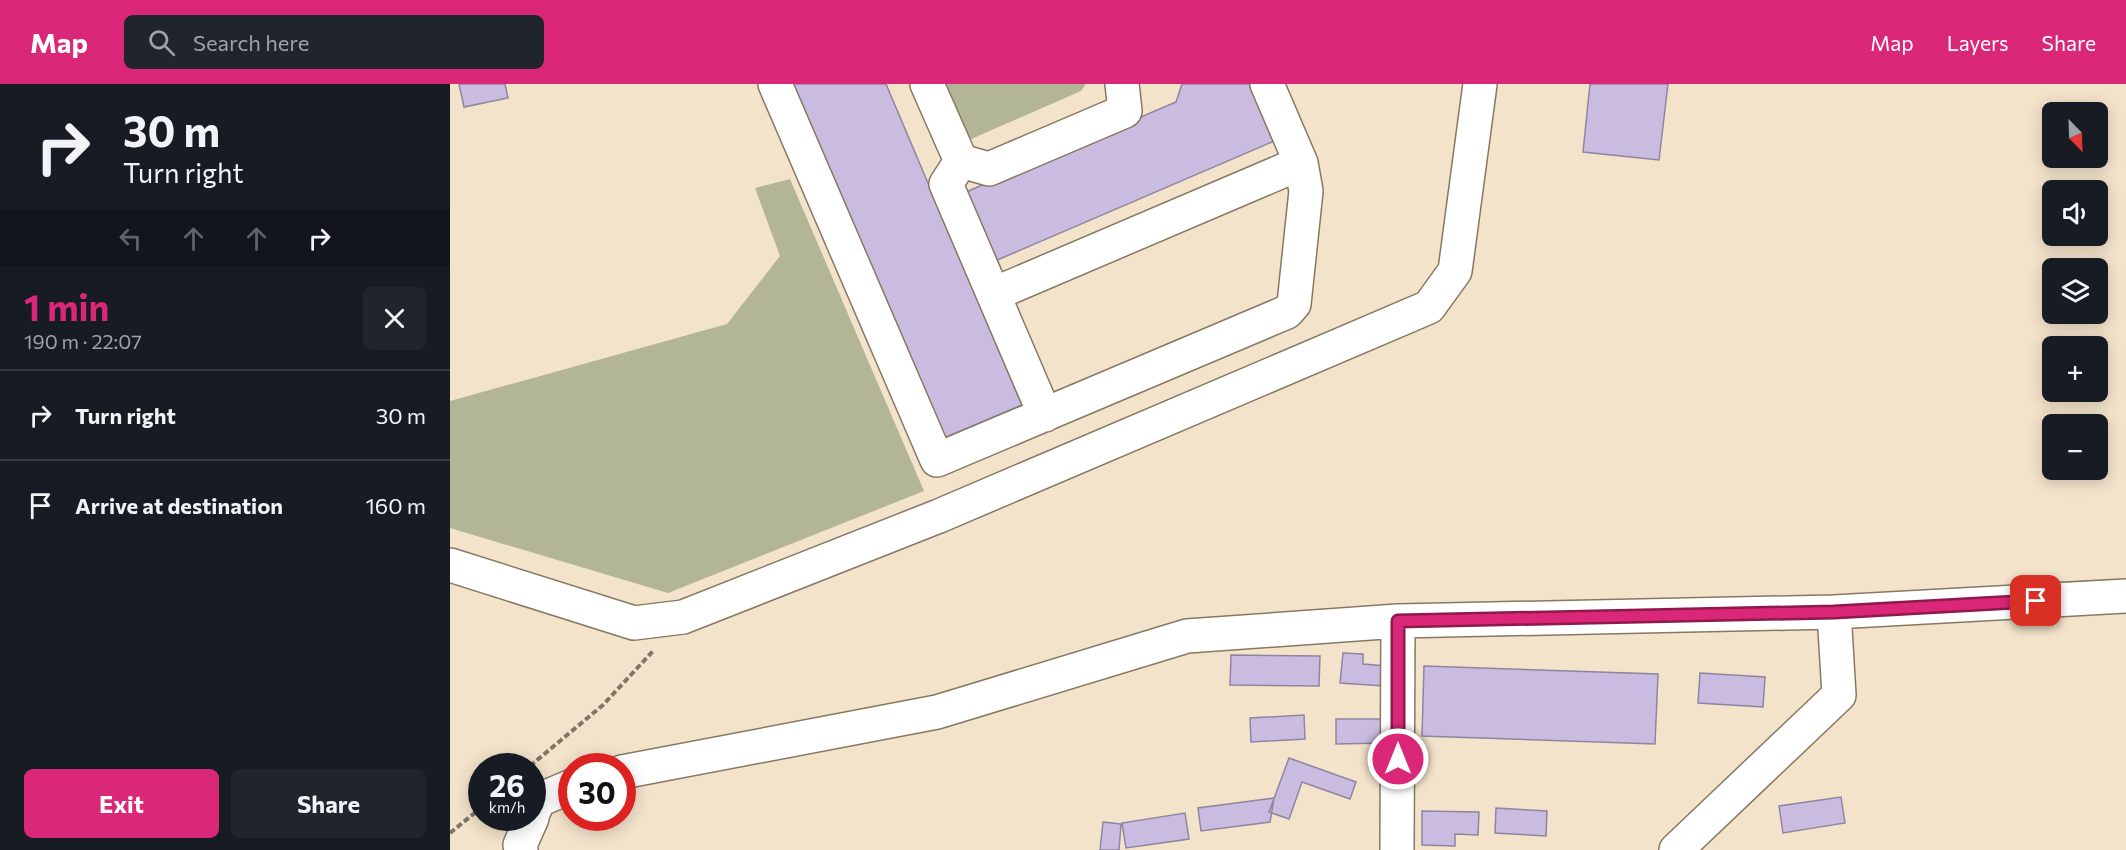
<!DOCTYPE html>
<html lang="en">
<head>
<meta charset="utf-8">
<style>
	body { margin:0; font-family:Commissioner,sans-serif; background:#20242c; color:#f1f3f6; height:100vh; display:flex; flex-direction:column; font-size:22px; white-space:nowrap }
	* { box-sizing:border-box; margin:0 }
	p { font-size:20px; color:#9ea1a6 }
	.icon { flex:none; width:33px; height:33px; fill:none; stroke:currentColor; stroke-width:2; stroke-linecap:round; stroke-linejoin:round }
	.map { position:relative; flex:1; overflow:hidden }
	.drawer { display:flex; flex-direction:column; background:#171b24; width:450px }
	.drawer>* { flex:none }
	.guide { background:#171b24; color:#f1f3f6; overflow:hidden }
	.needle { width:39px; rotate:157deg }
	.fabs { position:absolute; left:1592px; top:18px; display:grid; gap:12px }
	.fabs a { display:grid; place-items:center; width:66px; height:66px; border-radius:9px; background:#171b24; box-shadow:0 3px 15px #0003; font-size:30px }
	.speed { position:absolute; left:18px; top:669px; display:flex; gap:12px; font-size:30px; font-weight:700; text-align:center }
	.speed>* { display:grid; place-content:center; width:78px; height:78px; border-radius:50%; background:#171b24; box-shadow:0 3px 15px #0003; line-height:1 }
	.speed small { font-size:15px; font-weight:400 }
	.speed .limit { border:9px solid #d22; background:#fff; color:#111 }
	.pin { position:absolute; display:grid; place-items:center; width:51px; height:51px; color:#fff; margin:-26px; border-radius:12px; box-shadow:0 3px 9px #0006 }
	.me { position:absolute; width:66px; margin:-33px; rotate:0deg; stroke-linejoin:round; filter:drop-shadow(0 0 4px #0008) }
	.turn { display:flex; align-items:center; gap:21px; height:126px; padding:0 24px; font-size:27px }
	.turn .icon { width:78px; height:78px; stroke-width:2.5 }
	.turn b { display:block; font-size:42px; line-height:51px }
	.lanes { display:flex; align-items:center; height:57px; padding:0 24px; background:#0003; justify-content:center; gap:30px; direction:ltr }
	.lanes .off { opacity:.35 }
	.round { display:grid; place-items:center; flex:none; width:63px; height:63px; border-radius:9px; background:#20242c }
	.overview { display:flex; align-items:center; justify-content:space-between; height:102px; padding:0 24px }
	h1 { font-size:36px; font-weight:700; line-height:45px; color:#db2777 }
	.cta { display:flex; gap:12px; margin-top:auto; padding:12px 24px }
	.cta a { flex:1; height:69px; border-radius:9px; background:#db2777; color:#fff; font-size:24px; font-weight:700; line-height:69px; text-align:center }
	.cta a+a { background:#20242c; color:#f1f3f6 }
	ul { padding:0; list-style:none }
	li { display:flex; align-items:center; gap:18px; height:90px; padding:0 24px; border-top:2px solid #363941 }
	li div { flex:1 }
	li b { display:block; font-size:22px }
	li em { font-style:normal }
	header { display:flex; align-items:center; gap:36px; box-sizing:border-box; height:84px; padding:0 30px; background:#db2777; color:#fff }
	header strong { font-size:28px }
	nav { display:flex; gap:33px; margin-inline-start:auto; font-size:21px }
	.search { width:420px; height:54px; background:#20242c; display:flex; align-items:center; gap:15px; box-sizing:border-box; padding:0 21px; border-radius:9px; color:#9ea1a6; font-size:22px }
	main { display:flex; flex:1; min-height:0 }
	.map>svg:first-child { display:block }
	.green { fill:#b2b696 }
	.building { fill:#cabce1; stroke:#8f859e; stroke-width:1.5 }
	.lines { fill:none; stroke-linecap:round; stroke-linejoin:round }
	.minor-casing { stroke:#877862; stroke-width:36 }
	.path { stroke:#817666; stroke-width:4; stroke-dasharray:6 3; stroke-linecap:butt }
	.minor { stroke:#fff; stroke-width:33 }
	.route-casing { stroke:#8e194d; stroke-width:15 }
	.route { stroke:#db2777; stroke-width:10 }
</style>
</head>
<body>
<header>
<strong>Map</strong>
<div class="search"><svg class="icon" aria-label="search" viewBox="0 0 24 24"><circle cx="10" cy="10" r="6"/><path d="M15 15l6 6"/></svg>Search here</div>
<nav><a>Map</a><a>Layers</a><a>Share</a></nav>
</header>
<main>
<section class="drawer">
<div class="guide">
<div class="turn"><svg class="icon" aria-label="right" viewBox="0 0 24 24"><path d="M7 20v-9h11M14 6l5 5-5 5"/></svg><div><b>30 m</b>Turn right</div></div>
<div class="lanes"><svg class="icon off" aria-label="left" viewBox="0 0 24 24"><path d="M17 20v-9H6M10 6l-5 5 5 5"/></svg><svg class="icon off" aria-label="ahead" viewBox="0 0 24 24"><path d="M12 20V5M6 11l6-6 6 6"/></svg><svg class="icon off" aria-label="ahead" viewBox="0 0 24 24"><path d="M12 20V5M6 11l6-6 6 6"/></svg><svg class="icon" aria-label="right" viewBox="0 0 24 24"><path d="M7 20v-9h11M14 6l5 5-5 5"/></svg></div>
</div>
<div class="overview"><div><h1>1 min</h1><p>190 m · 22:07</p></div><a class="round"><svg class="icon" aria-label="close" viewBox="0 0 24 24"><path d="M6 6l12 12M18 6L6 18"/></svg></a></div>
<ul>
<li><svg class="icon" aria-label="right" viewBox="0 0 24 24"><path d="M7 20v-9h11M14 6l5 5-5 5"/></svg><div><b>Turn right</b></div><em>30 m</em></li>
<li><svg class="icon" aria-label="arrive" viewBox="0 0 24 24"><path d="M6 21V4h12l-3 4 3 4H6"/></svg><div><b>Arrive at destination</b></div><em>160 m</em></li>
</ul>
<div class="cta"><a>Exit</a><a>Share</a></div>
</section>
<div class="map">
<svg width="1676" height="766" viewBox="0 0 1676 766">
	<rect width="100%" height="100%" fill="#f4e3cb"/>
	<path class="green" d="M484 0H636L631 7 519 56Z
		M340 95 474 407 218 509 0 444V317L277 240 330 172 305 104Z"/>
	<path class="building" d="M9 0H55L58 14 14 23Z
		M338 0H436L572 321 489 356Z
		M732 0H805L829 55 545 177 516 108 726 18Z
		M1140 0H1218L1209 76 1133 68Z
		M893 569 913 570V580L936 582 934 602 890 599Z
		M781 571 870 572 869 602 780 601Z
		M974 582 1208 590 1205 660 972 652Z
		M1250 589 1315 593 1313 623 1248 619Z
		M854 631 855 655 801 658 800 634Z
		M886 635H933V659L886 660Z
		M839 674 906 698 900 715 852 698 839 735 819 728Z
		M1391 713 1395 739 1333 749 1329 722Z
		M824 714 820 738 751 747 748 724Z
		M1046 724 1097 727 1096 752 1045 749Z
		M972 727 1029 728 1028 751 1005 750V762L972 761Z
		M735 729 739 755 676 764 672 739Z
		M653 738 671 740 669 766H650Z"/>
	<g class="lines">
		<defs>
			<path id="minor" d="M325 0 487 376 837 228 844 220 856 107 851 79 817 0
				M477 0 511 77 539 85 675 27 672 0
				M511 77 496 100 595 331
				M544 210 851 79
				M0 481 184 539 233 533 489 432 979 223 1005 187 1030 0
				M172 688 487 628 737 552 948 537 1384 528 1676 512
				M82 731 89 716 122 702
				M71 766 70 761 82 734
				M947 766 948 537
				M1226 766 1389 611 1384 528"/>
		</defs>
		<use href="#minor" class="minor-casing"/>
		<path class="path" d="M80 682 153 621 203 567
			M0 749 32 723"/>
		<use href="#minor" class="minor"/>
	</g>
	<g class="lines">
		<defs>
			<path id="route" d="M948 675V537L1384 528 1586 517"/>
		</defs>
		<use href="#route" class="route-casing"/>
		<use href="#route" class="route"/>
	</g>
</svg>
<div class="fabs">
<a><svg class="needle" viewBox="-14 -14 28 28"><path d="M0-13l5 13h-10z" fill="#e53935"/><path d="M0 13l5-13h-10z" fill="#9ea1a6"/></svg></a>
<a><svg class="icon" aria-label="sound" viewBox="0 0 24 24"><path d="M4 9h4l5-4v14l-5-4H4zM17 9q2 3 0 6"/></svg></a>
<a><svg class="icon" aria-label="layers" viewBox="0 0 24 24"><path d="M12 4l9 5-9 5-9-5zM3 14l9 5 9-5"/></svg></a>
<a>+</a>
<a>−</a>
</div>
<div class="speed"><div>26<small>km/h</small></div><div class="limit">30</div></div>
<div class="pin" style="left:1586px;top:517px;background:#d93025"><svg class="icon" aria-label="arrive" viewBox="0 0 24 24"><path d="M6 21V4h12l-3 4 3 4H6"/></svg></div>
<svg class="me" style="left:948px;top:675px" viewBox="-20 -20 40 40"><circle r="17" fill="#db2777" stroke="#fff" stroke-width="3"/><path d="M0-11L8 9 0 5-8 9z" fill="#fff"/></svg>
</div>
</main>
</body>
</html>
